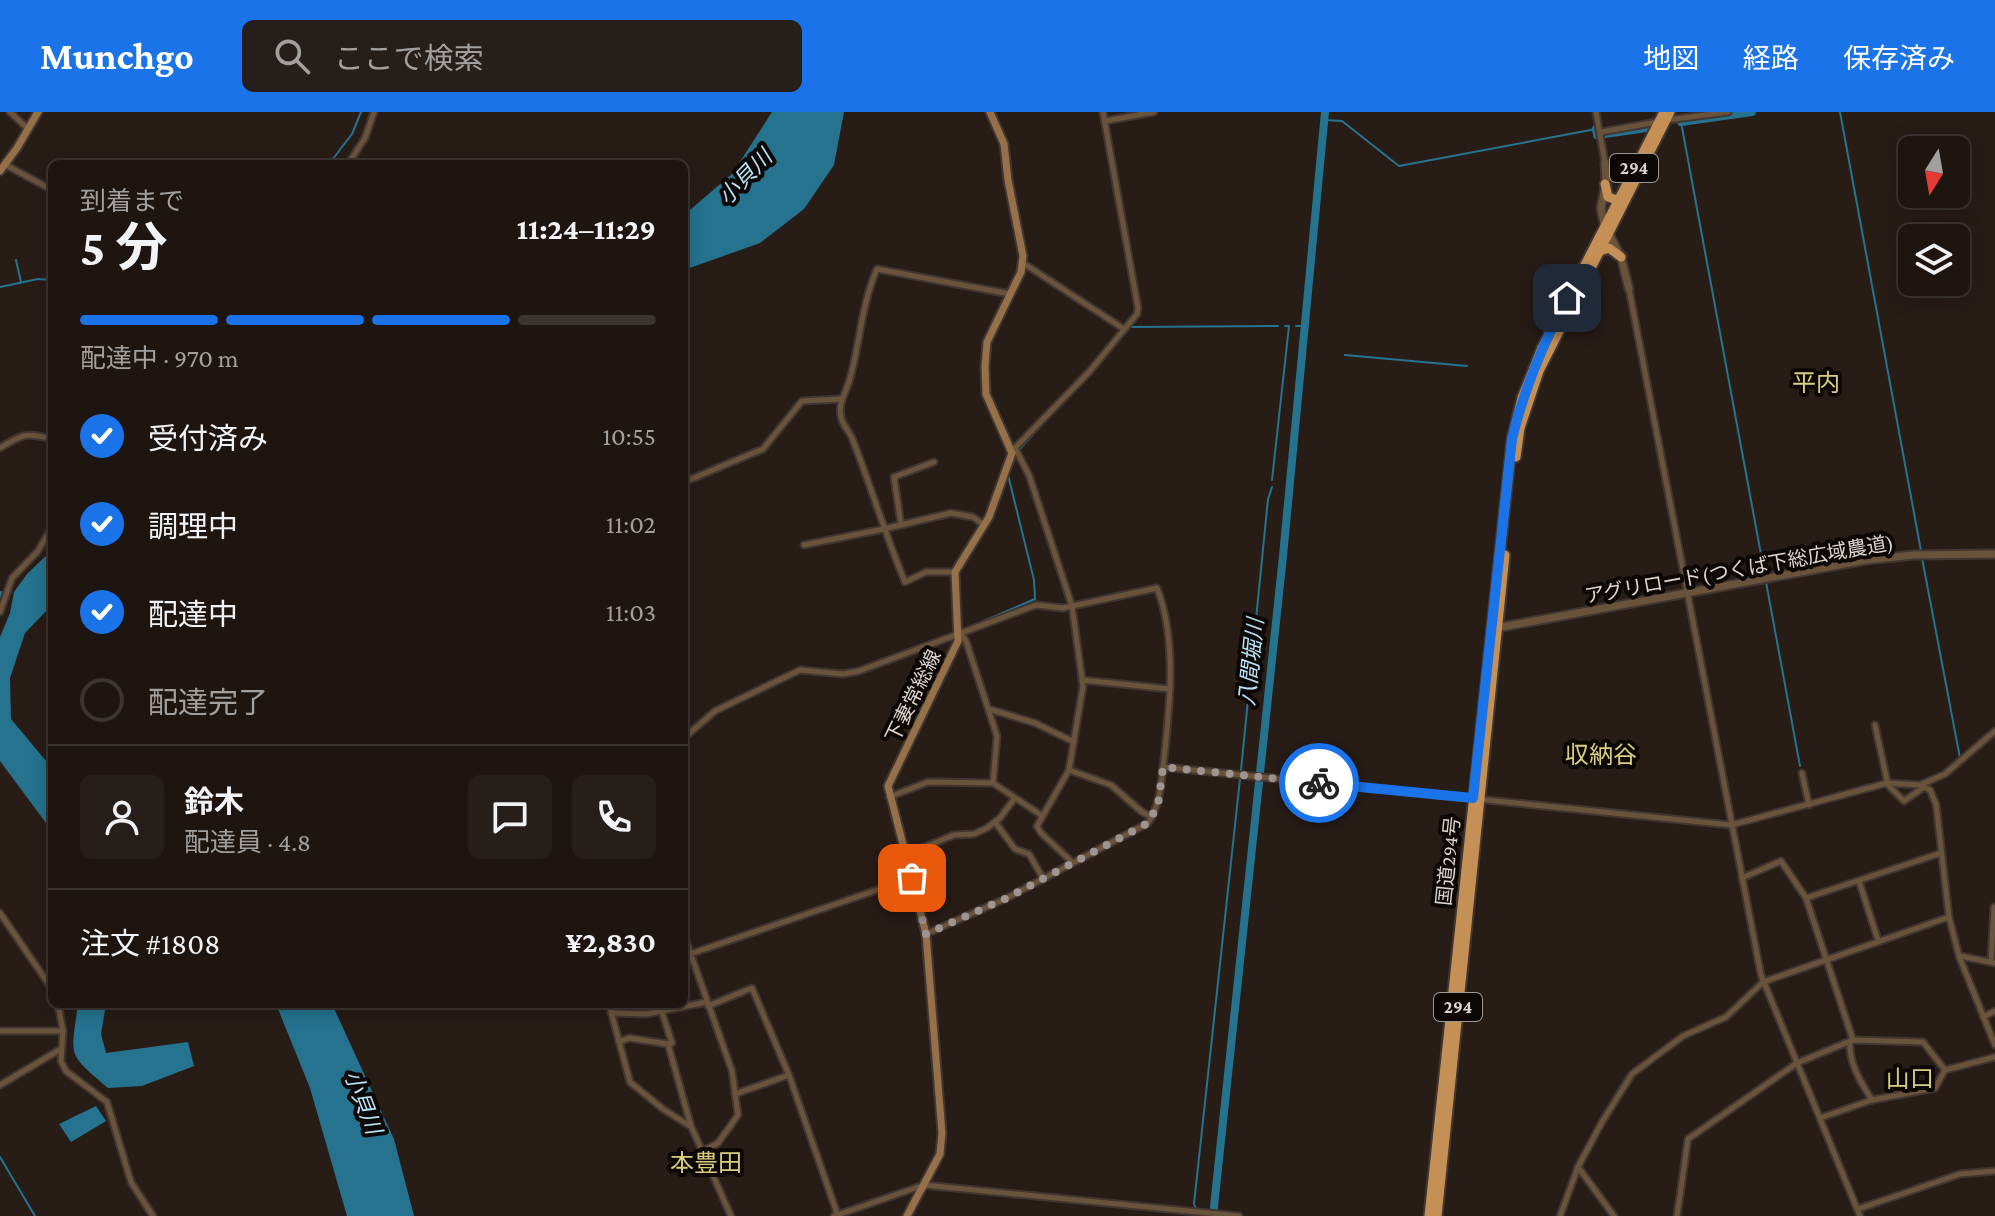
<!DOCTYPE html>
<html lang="ja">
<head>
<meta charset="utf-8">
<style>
  body { margin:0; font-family:"Crimson Pro","Noto Sans JP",serif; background:#261e1a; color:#f1f3f6; height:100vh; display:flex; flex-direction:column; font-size:30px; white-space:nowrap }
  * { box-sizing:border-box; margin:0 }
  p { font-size:26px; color:#a19f9f }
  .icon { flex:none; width:44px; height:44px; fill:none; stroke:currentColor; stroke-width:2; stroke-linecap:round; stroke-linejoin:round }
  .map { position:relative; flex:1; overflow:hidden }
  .sheet { position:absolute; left:48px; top:48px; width:640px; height:848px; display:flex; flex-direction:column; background:#1e1511; border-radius:12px; box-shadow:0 4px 20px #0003,0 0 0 2px #3c3431 }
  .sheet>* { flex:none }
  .needle { width:52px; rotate:191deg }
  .tools { position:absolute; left:1898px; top:24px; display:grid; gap:16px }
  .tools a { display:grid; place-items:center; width:72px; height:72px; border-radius:12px; background:#1e1511; box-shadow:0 4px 20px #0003,0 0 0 2px #3c3431; font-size:40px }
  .pin { position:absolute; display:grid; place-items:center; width:68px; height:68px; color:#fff; margin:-34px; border-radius:16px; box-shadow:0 4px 12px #0006 }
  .courier { position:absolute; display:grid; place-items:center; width:80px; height:80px; margin:-40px; border:6px solid #1a73e8; border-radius:50%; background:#fff; color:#222; box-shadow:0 2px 10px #0007 }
  .overview em { font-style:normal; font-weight:700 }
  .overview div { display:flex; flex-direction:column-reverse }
  .overview { display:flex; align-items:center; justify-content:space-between; height:136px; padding:0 32px }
  h1 { font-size:52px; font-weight:700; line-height:60px }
  .bar { display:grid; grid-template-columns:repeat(4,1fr); gap:12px 8px; align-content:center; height:96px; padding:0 32px }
  .bar i { height:10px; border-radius:6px; background:#3c3431 }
  .bar .current { background:#1a73e8 }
  .bar p { grid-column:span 4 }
  .line { display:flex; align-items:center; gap:20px; padding:0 32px; border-top:2px solid #3c3431 }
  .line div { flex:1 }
  .round { display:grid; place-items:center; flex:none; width:84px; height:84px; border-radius:12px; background:#261e1a }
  ol { padding:0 32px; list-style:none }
  li { display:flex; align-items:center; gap:24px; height:88px }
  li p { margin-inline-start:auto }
  li .icon { padding:8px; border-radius:50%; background:#1a73e8; color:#fff; stroke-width:4 }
  li:last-child { color:#a19f9f }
  li i { width:44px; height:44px; border:4px solid #3c3431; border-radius:50% }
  header { display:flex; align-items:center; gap:48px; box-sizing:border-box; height:112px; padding:0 40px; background:#1a73e8; color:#fff }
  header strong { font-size:38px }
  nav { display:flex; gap:44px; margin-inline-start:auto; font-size:28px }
  .search { width:560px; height:72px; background:#261e1a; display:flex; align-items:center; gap:20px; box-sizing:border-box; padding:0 28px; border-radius:12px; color:#a19f9f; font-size:30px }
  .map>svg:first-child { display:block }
  .water { fill:#25738f }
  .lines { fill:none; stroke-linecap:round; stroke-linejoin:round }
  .stream { stroke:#25738f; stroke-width:2 }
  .river { stroke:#25738f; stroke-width:8 }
  .minor-casing { stroke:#413631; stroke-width:9 }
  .tertiary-casing { stroke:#413631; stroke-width:11 }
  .secondary-casing { stroke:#413631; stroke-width:11 }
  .trunk-casing { stroke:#413631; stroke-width:13 }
  .minor { stroke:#6a533b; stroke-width:5 }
  .tertiary { stroke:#6a533b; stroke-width:7 }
  .secondary { stroke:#957048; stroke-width:7 }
  .trunk { stroke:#c59056; stroke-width:9 }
  .done { stroke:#9e9490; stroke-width:8; stroke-dasharray:0 14.4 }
  .route { stroke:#1a73e8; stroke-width:10 }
  .labels { text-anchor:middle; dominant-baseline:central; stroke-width:8; stroke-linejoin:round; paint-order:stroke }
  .shield { fill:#0d0806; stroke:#9f9894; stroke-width:2 }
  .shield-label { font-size:18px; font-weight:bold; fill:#ded5d1 }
  .street-label { font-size:20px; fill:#ded5d1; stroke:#0d0806 }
  .water-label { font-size:22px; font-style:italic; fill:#b6e3f7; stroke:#0d0806 }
  .quarter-label { font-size:24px; fill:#d8ce80; stroke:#0d0806 }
</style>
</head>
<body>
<header>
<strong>Munchgo</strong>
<div class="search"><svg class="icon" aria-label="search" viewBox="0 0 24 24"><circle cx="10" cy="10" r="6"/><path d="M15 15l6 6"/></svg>ここで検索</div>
<nav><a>地図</a><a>経路</a><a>保存済み</a></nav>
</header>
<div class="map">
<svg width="1995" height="1104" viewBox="0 0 1995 1104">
  <rect width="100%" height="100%" fill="#281c17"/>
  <!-- water -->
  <g class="water">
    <polygon points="772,0 844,0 834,53 804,97 760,131 684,158 684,103 732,62"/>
    <polygon points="52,438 52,493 25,521 10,566 11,607 52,656 52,719 0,649 0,525 10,501 14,480 27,462"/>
    <path d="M 78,892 L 106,892 L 101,922 L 106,941 L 188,930 L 194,954 L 142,974 L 108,976 C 66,940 71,946 78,892 Z"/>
    <polygon points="276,892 332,892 394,1027 414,1104 347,1104 310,976"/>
    <polygon points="96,994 106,1009 71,1030 59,1012"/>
  </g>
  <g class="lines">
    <!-- stream -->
    <g class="stream">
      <polyline points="1840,0 1921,439"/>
      <polyline points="1325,8 1342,9 1399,54 1596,17"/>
      <polyline points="1681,10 1765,464"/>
      <polyline points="329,52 352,22 361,0"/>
      <polyline points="16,148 21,170"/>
      <polyline points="0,175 38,167 52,168"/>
      <polyline points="1296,214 1304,214"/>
      <polyline points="1345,243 1467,254"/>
      <polyline points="1092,261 1130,215 1278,214"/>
      <polyline points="1011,354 1019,338 1046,308"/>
      <polyline points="1272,368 1289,214 1285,214"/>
      <polyline points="1922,446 1960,646"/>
      <polyline points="1766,470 1800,654"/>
      <polyline points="0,485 1,480"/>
      <polyline points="967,516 1035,487 1034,468 1008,363"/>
      <polyline points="1241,658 1268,387 1272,375"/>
      <polyline points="0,1045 35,1104"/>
      <polyline points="1196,1097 1194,1092 1240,667"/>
      <polyline points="1194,1104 1195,1103"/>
    </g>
    <!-- river -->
    <g class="river">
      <polyline points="1681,10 1752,0"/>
      <polyline points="1596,17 1597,23"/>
      <polyline points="1605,22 1646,16"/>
      <polyline points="1213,1104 1283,444 1325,0"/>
    </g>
    <defs>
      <g id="minor">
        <polyline points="10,0 28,17"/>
        <polyline points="1596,0 1605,51"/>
        <polyline points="1667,8 1728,0"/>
        <polyline points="1105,9 1154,0"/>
        <polyline points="1601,20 1657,10"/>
        <polyline points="348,52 365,26 374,0"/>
        <polyline points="6,53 52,78"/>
        <polyline points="1023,151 1124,217"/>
        <polyline points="1629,177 1761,863 1860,1104"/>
        <path d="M 0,336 C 23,322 26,320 52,327"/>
        <polyline points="1013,338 1089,260 1137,202 1138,196 1103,0"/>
        <polyline points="1016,338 1029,363 1072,494 1083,574 1069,658 1037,714 1041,721 1072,750"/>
        <polyline points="684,370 763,337 802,289 841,287"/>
        <polyline points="901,413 894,365 934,350"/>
        <polyline points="804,433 884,417 951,401 973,405 984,413"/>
        <path d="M 955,460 L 926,460 L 905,470 C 885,422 871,374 852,326 C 849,319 842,312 841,305 C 838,291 845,282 849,270 C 860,233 861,193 877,157 L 1010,182"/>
        <polyline points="0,500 12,466 38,439 52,415"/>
        <polyline points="961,522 966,529 997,624 993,671"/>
        <polyline points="1082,568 1170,577"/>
        <polyline points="989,597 1035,611 1074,630"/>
        <polyline points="1875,613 1888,673 1904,689 1924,675"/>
        <path d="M 684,626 L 715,599 L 800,558 L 843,562 L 859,559 L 1036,493 L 1063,496 L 1157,476 C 1177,527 1170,593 1164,647 C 1161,670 1161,691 1148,711 L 1007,786 L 926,822"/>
        <polyline points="1163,655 1731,713 1887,671 1920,673 1930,678 1936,692 1949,805 1959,844 1995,933"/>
        <polyline points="1069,658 1111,673 1142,700 1152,705"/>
        <polyline points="1802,661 1809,693"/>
        <polyline points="1920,673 1945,662 1995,619"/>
        <polyline points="889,685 928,670 993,671 1041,703"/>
        <polyline points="995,710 1015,737 1029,742 1043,766"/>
        <polyline points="905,743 954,723 974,722 987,716 1000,706 1014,687"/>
        <polyline points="1742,766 1781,749 1806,786"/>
        <polyline points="1859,769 1878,828"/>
        <polyline points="0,801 52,877"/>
        <polyline points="684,823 732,959 738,1003 718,1031 701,1040"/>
        <polyline points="690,842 912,766"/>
        <polyline points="1960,844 1995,851"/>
        <polyline points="1991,850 1994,795"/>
        <polyline points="58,892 63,919 61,949 66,959 107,990 131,1070 153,1104"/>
        <polyline points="609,892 630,970 663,997 690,1014"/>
        <polyline points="708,894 752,876 789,963 838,1104"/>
        <polyline points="662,900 672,931 668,932"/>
        <polyline points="611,901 647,902 707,890"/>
        <polyline points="1983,905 1995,899"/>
        <polyline points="0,919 63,919"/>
        <polyline points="1853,928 1806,786 1941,741"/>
        <path d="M 1850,929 C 1848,950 1861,971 1872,988"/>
        <polyline points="619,930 629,926 668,932 691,1014 731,1104"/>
        <polyline points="0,973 61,937"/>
        <polyline points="735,982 789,963"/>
        <polyline points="1820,1006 1872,988 1935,976 1945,958 1995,945"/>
        <polyline points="1578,1055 1614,1104"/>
        <polyline points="1858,1097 1960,1062 1995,1059"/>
        <polyline points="834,1104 924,1073 1239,1104"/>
        <polyline points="1560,1104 1578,1055 1602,1010 1632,962 1683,924 1726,905 1763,870 1949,805"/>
        <polyline points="1677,1104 1688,1027 1797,951 1853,928 1923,930 1945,958"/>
      </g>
      <g id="tertiary">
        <polyline points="1605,51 1606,70 1601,96 1604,112 1621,145 1629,177"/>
        <polyline points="1496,516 1866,448 1914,443 1995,442"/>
      </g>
      <g id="secondary">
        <polyline points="0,59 17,36 38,0"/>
        <polyline points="907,1104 940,1042 942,1021 926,822 888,674 958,529 955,460 989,405 1012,341 986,282 985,254 987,230 1021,160 1023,144 1008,68 1004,32 990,0"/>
      </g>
      <g id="trunk">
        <polyline points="1605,72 1608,85 1617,88"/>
        <polyline points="1600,139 1609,136 1621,145"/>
        <polyline points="1516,345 1520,316 1539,259 1670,0"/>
        <polyline points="1429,1104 1512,327 1522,286 1542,236 1664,0"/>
        <polyline points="1437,1104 1505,443"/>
      </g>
    </defs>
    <!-- minor casing -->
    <use href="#minor" class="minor-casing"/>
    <!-- tertiary casing -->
    <use href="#tertiary" class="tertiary-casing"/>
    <!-- secondary casing -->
    <use href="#secondary" class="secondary-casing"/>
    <!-- trunk casing -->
    <use href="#trunk" class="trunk-casing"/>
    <!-- minor -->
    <use href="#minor" class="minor"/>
    <!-- tertiary -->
    <use href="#tertiary" class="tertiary"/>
    <!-- secondary -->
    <use href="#secondary" class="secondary"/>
    <!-- trunk -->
    <use href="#trunk" class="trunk"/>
  </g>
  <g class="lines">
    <!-- done -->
    <polyline class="done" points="912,766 926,822 1007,786 1148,711 1158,693 1163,655 1319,671"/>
    <!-- route -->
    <path class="route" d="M 1319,671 L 1473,686 L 1512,327 C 1524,277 1543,232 1567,186"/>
  </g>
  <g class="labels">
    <!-- shield labels -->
    <g class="shield">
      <rect x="1610" y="42" width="48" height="28" rx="6"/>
      <rect x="1434" y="881" width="48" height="28" rx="6"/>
    </g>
    <g class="shield-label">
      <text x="1634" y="56">294</text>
      <text x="1458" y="895">294</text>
    </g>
    <!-- street labels -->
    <g class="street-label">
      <text transform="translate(1739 457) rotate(-10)">アグリロード(つくば下総広域農道)</text>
      <text transform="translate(913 584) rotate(-64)">下妻常総線</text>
      <text transform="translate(1448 749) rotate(-84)">国道294号</text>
    </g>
    <!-- water labels -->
    <g class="water-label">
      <text transform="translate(745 65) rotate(-46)">小貝川</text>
      <text transform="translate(1251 550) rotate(-84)">八間堀川</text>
      <text transform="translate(363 990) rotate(69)">小貝川</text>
    </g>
    <!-- quarter labels -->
    <g class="quarter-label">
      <text x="1816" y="270">平内</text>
      <text x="1601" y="642">収納谷</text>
      <text x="1910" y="966">山口</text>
      <text x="706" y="1050">本豊田</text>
    </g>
  </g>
</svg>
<div class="tools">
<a><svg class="needle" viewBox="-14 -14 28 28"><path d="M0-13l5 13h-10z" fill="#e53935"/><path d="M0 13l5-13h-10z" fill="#a19f9f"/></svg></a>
<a><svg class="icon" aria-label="layers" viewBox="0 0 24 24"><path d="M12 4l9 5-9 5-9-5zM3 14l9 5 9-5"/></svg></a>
</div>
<div class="pin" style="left:912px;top:766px;background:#ea580c"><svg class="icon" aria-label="bag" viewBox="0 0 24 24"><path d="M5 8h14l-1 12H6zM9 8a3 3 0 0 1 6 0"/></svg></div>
<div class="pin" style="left:1567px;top:186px;background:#1f2937"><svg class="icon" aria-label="home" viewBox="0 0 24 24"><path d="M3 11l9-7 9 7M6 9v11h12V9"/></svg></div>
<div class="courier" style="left:1319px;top:671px"><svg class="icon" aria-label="bike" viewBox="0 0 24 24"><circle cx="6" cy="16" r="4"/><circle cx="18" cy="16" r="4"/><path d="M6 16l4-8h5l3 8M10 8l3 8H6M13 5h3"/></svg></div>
<section class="sheet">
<div class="overview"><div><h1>5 分</h1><p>到着まで</p></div><em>11:24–11:29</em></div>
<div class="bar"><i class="current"></i><i class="current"></i><i class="current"></i><i></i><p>配達中 · 970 m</p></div>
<ol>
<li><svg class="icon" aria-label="check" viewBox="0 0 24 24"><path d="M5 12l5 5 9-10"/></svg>受付済み<p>10:55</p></li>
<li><svg class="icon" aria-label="check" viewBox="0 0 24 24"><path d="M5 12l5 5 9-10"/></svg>調理中<p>11:02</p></li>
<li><svg class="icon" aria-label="check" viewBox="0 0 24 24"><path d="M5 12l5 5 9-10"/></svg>配達中<p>11:03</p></li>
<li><i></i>配達完了</li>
</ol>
<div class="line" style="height:144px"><a class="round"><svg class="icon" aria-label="person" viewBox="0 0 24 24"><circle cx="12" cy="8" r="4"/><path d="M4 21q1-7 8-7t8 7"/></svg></a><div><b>鈴木</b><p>配達員 · 4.8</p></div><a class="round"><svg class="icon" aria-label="chat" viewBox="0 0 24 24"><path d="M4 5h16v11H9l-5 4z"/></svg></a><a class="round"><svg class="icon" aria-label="phone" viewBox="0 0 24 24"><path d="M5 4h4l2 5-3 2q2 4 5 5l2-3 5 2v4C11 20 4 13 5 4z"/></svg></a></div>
<div class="line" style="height:104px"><div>注文 #1808</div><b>¥2,830</b></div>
</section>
</div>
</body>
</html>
